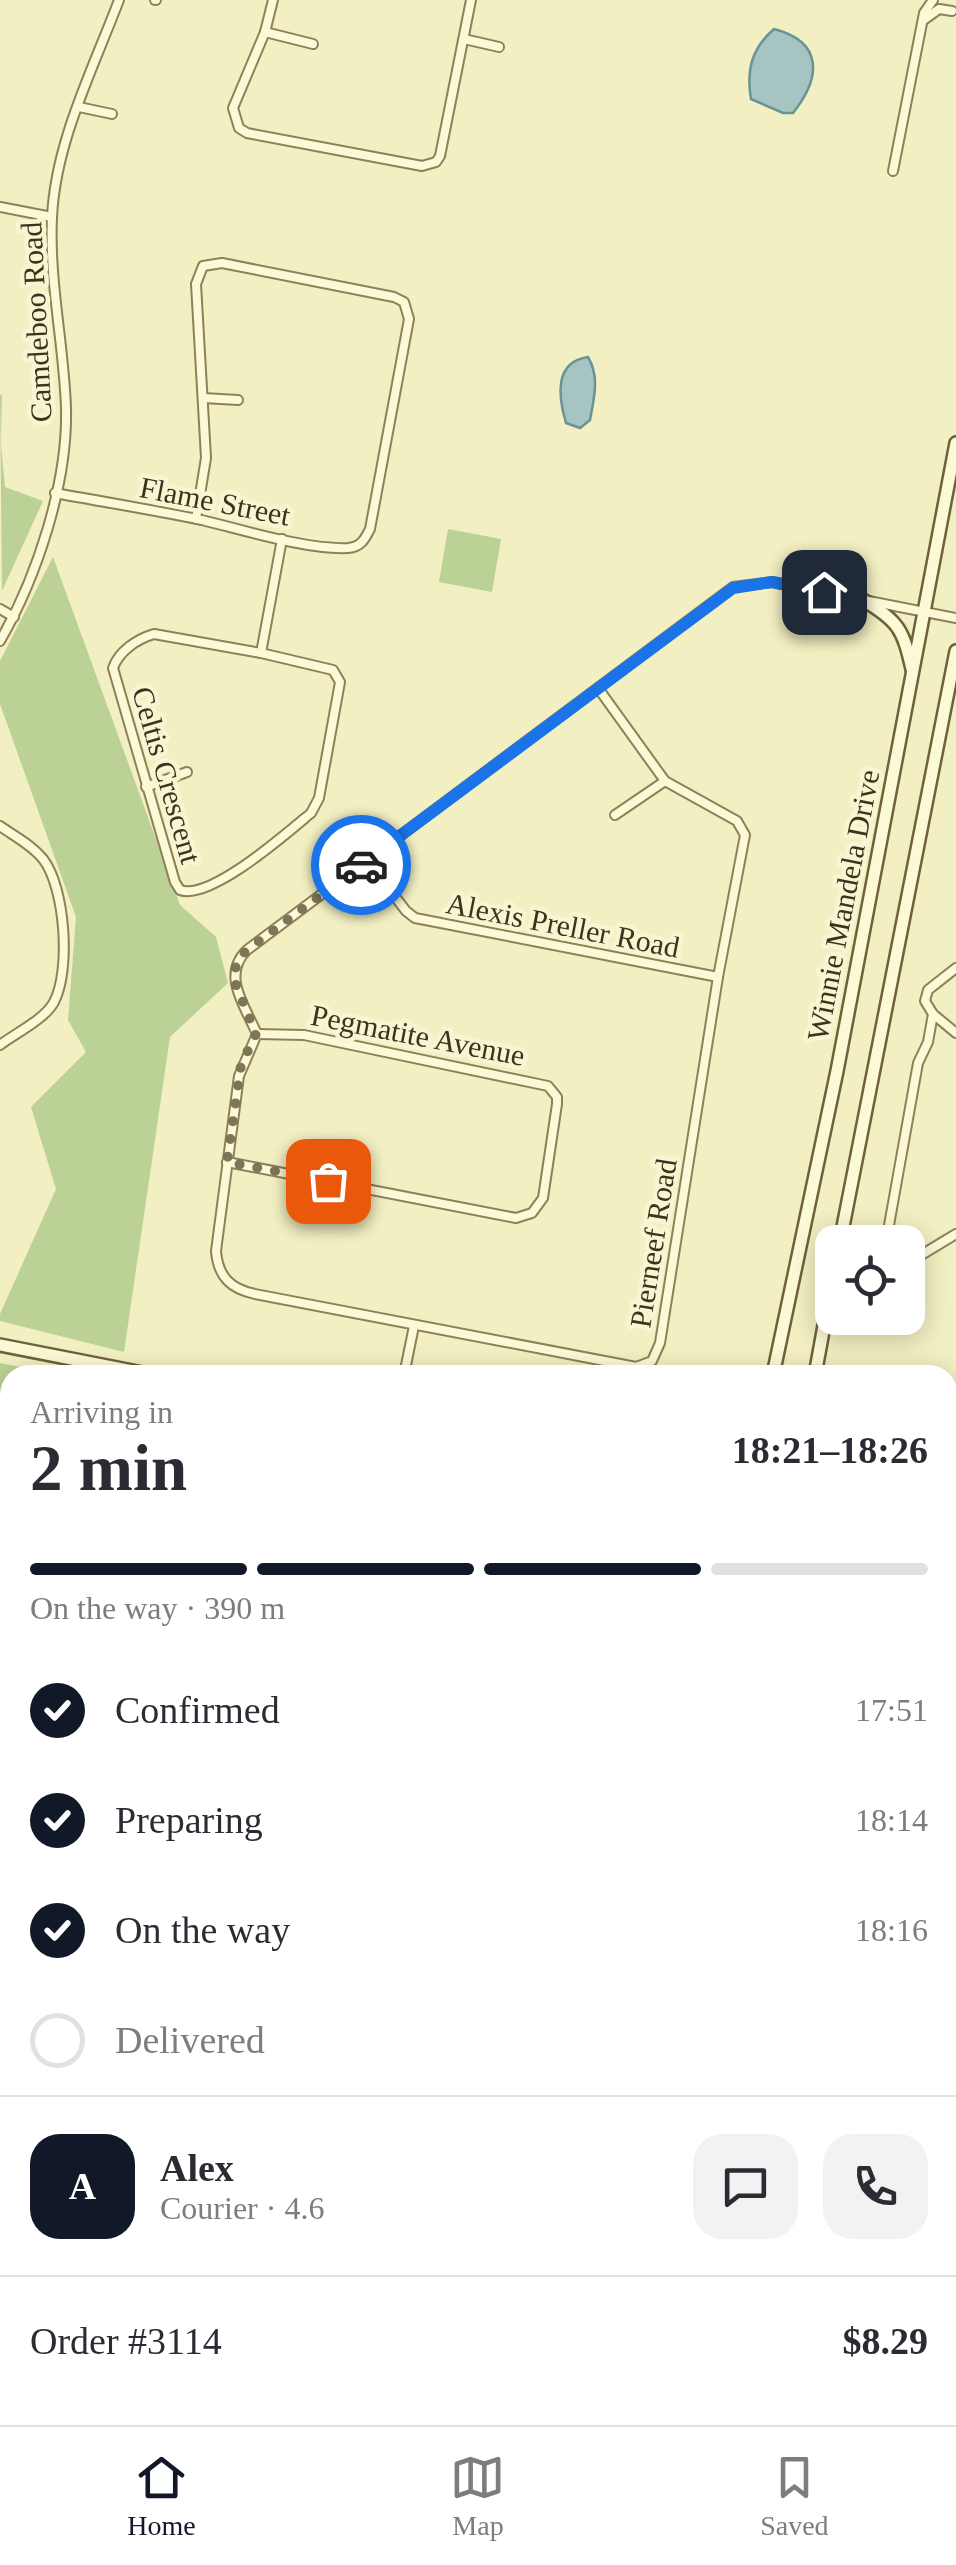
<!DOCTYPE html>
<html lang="en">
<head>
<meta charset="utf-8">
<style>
  body { margin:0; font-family:"Times New Roman",serif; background:#f2f2f3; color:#2b2b33; height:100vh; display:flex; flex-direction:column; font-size:38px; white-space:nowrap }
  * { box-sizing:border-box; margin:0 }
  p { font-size:32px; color:#7c7c81 }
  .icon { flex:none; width:55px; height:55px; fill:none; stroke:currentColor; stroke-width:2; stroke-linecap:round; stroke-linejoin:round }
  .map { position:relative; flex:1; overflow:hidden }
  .drawer { position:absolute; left:0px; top:1365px; width:958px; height:1060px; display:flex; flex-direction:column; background:#fff; border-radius:30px 30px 0 0; box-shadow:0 5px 25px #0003 }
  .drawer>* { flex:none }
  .controls { position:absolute; left:815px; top:1225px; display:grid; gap:20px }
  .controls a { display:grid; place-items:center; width:110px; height:110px; border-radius:20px; background:#fff; box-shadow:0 5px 25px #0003; font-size:50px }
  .pin { position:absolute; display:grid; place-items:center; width:85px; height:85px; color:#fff; margin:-42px; border-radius:20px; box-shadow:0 5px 15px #0006 }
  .courier { position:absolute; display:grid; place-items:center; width:100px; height:100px; margin:-50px; border:8px solid #1a73e8; border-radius:50%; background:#fff; color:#222; box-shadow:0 2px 12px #0007 }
  .summary em { font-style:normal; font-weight:700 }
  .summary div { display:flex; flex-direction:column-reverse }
  .summary { display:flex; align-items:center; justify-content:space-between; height:170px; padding:0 30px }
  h1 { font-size:65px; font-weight:700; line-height:75px }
  .bar { display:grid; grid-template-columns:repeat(4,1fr); gap:15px 10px; align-content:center; height:120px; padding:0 30px }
  .bar i { height:12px; border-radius:8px; background:#e1e1e2 }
  .bar .current { background:#111827 }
  .bar p { grid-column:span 4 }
  .line { display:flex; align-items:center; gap:25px; padding:0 30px; border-top:2px solid #e1e1e2 }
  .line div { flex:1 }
  .round { display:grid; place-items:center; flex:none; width:105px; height:105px; border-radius:30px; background:#f2f2f3 }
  ol { padding:0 30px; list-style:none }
  li { display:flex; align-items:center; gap:30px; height:110px }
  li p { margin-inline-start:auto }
  li .icon { padding:10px; border-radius:50%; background:#111827; color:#fff; stroke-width:4 }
  li:last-child { color:#7c7c81 }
  li i { width:55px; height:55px; border:5px solid #e1e1e2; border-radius:50% }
  .dock { display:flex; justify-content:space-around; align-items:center; height:140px; border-top:2px solid #e1e1e2; background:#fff; font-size:28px; color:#7c7c81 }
  .dock a { display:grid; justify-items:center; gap:5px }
  .dock .current { color:#111827 }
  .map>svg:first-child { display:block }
  .green { fill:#bcd195 }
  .water { fill:#a5c4c2; stroke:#6a9393; stroke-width:2.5 }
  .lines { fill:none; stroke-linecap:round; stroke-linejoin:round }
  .street-casing { stroke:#8d8157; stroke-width:12 }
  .secondary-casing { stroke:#6f613a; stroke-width:16 }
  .street { stroke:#fcf9d6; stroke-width:8 }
  .secondary { stroke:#fcf9d6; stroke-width:11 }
  .done { stroke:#7c7557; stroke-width:10; stroke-dasharray:0 18 }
  .route { stroke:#1a73e8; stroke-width:12 }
  .labels { text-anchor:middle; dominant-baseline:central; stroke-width:9; stroke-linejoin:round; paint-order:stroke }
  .street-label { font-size:30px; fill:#3c331d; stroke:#f8f6d2 }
</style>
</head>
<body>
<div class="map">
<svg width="956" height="2425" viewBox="0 0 956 2425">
  <rect width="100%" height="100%" fill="#f2efc2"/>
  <!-- green -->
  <g class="green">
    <polygon points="2,394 1,445 5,487 43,501 2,591 0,395"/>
    <polygon points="448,529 501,539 492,592 439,582"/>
    <polygon points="53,557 180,905 216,937 228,983 170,1037 124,1352 0,1321 0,1314 56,1189 31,1107 86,1052 68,1020 76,917 0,704 0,661"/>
    <polygon points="0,1363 61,1375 10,1375 10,1853 0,1852"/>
  </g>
  <!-- water -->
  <g class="water">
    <path d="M 774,29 C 824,42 821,78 793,113 L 783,113 L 751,99 C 746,70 752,48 774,29 Z"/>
    <path d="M 588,357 C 600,377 594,398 590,420 L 580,428 L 566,423 C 558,396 554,362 588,357 Z"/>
    <polygon points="10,1666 10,1774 0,1786 0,1667"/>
  </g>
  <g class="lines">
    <defs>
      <g id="street">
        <polyline points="155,0 156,0"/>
        <polyline points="273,0 265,32 233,108 239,128 247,133 422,166 436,162 440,156 471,0"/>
        <polyline points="925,19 939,9 952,11"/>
        <polyline points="265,32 313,44"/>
        <polyline points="464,39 499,47"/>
        <polyline points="79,107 112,114"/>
        <polyline points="893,171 924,13 933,0"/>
        <polyline points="0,207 52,217"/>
        <polyline points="203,398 238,400"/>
        <path d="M 55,493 C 104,502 153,510 202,520 C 243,530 308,550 348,548 C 361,547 365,539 370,529 L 409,319 L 404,302 L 394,297 L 222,263 L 203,266 L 196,284 L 206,458 L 196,519"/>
        <polyline points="0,609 14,617"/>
        <path d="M 154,634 L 261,653 L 333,670 L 340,682 L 319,798 L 311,813 C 287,833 210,901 180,890 L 175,882 L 113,668 C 119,651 137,639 154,634 Z"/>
        <path d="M 0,641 C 37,577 68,483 66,408 C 64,345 49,282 52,218 C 55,143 93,69 119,0"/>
        <polyline points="261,653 282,539"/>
        <polyline points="146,787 187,772"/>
        <polyline points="615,815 665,781"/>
        <path d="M 0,826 C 14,836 32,845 43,859 C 65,887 71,970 54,1002 C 45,1019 16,1033 0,1045"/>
        <polyline points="367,860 406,911 415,918 718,977"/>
        <polyline points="956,968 928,990 925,1001 933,1014 956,1033"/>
        <path d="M 257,1034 L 239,1076 L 216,1251 C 218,1277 231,1289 255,1294 L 636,1367 L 652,1361 L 660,1343 L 718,977 L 745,835 L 737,821 L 665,781 L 598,688"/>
        <path d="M 257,1034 C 245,1006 221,975 247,950 L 733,587 L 772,582 L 956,618"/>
        <polyline points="227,1162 516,1218 532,1213 543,1198 557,1104 557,1097 548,1086 304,1035 257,1034"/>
        <polyline points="886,1242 918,1063 928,1042 933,1014"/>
        <polyline points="908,1263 956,1234"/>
        <polyline points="404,1375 414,1326"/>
        <polyline points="0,1867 10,1868"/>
        <polyline points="948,2048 956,2049"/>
        <polyline points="956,2065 949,2111 956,2121"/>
        <polyline points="948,2181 956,2182"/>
        <polyline points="948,2326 956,2327"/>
        <polyline points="951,2406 955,2373"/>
        <polyline points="354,2415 355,2425"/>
        <polyline points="769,2415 769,2423 780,2425"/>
        <polyline points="203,2425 210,2415"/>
        <polyline points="463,2425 465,2415"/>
        <polyline points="826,2425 831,2415"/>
        <polyline points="955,2425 956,2422"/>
      </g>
      <g id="secondary">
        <path d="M 863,600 C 899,621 903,630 912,669"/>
        <polyline points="840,1242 956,651"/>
        <polyline points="0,1345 153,1375"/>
        <polyline points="773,1375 837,1071 956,443"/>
        <polyline points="815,1375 832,1282"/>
        <polyline points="948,1493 956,1494"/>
        <polyline points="948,2141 956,2142"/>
        <polyline points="948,2159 956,2160"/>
        <polyline points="567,2425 570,2415"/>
        <polyline points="597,2425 599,2415"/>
      </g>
    </defs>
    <!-- street casing -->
    <use href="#street" class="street-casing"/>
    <!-- secondary casing -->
    <use href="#secondary" class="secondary-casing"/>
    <!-- street -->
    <use href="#street" class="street"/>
    <!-- secondary -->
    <use href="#secondary" class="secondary"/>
  </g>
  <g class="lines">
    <!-- done -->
    <path class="done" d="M 328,1181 L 227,1162 L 241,1065 L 256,1034 L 234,980 C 235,966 237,959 247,950 L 361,865"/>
    <!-- route -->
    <polyline class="route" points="361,865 733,588 772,582 824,592"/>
  </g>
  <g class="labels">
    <!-- street labels -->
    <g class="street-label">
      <text transform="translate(36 322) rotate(-93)">Camdeboo Road</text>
      <text transform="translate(215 501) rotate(11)">Flame Street</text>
      <text transform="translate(167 775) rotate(74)">Celtis Crescent</text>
      <text transform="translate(843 905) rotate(-79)">Winnie Mandela Drive</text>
      <text transform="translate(563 925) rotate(11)">Alexis Preller Road</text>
      <text transform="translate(418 1035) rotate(11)">Pegmatite Avenue</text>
      <text transform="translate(653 1243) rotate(-81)">Pierneef Road</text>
    </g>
  </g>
</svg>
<div class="controls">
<a><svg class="icon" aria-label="locate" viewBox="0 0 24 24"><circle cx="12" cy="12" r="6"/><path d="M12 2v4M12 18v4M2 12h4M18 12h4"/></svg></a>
</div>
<div class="pin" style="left:328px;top:1181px;background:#ea580c"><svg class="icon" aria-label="bag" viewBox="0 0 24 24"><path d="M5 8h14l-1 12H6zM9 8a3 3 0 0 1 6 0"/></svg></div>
<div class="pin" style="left:824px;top:592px;background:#1f2937"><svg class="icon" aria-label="home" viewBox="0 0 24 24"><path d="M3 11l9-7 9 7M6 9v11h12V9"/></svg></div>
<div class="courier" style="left:361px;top:865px"><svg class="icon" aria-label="car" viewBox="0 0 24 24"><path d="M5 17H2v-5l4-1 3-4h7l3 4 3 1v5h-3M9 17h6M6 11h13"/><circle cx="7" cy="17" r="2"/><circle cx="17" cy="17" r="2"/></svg></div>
<section class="drawer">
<div class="summary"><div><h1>2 min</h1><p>Arriving in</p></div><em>18:21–18:26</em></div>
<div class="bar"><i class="current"></i><i class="current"></i><i class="current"></i><i></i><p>On the way · 390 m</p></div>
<ol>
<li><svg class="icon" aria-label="check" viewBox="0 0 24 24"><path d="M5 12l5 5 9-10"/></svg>Confirmed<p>17:51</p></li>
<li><svg class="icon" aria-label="check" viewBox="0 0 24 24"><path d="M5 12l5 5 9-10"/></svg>Preparing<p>18:14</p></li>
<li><svg class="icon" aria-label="check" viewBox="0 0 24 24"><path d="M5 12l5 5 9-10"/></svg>On the way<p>18:16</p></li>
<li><i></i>Delivered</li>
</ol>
<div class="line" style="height:180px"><b class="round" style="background:#111827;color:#fff">A</b><div><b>Alex</b><p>Courier · 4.6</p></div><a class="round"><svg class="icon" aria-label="chat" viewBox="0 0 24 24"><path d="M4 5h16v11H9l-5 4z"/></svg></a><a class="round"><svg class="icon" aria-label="phone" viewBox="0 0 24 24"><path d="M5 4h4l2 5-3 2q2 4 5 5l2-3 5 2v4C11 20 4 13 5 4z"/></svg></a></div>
<div class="line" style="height:130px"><div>Order #3114</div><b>$8.29</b></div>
</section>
</div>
<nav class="dock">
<a class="current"><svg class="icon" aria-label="home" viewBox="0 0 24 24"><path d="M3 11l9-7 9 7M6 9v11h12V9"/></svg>Home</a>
<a><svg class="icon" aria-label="map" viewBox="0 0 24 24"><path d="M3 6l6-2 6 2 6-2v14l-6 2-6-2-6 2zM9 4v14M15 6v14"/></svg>Map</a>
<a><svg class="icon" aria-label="saved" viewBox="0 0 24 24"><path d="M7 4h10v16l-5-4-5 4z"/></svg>Saved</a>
</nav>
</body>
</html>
